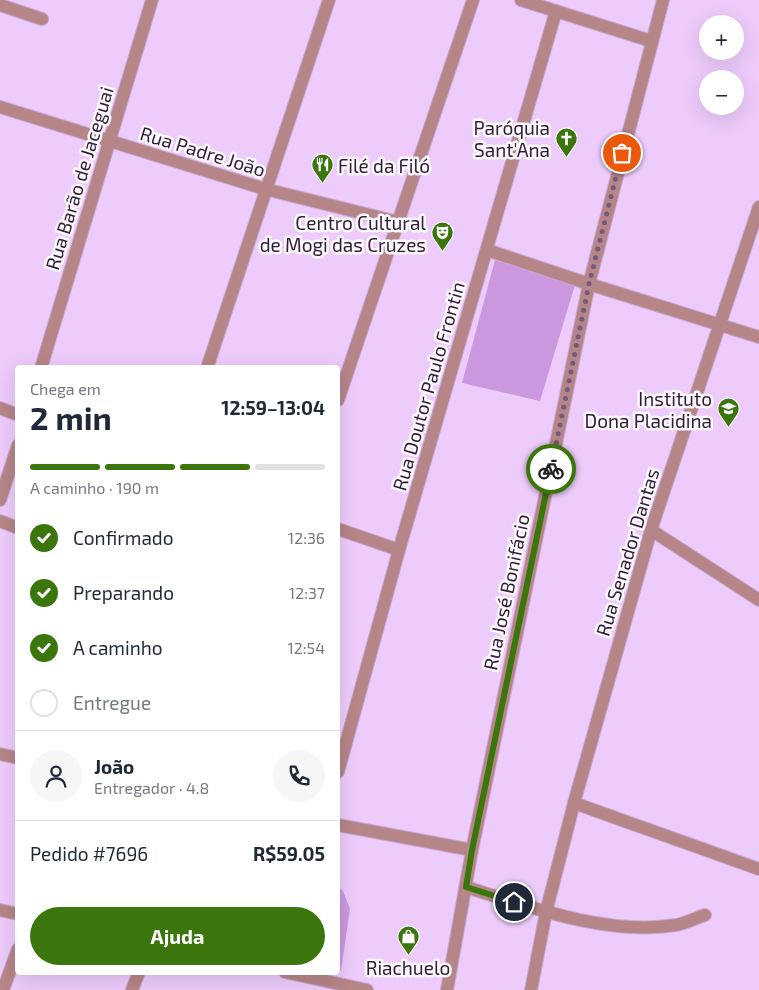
<!DOCTYPE html>
<html lang="pt">
<head>
<meta charset="utf-8">
<style>
  body { margin:0; font-family:"Exo 2",sans-serif; background:#f6f6f7; color:#1f2937; height:100vh; display:flex; flex-direction:column; font-size:19px; white-space:nowrap }
  * { box-sizing:border-box; margin:0 }
  p { font-size:16px; color:#747a83 }
  .icon { flex:none; width:28px; height:28px; fill:none; stroke:currentColor; stroke-width:2; stroke-linecap:round; stroke-linejoin:round }
  .map { position:relative; flex:1; overflow:hidden }
  .sheet { position:absolute; left:15px; top:365px; width:325px; height:610px; display:flex; flex-direction:column; background:#fff; border-radius:5px; box-shadow:0 5px 20px #0002 }
  .sheet>* { flex:none }
  .buttons { position:absolute; left:699px; top:15px; display:grid; gap:10px }
  .buttons a { display:grid; place-items:center; width:45px; height:45px; border-radius:50%; background:#fff; box-shadow:0 5px 20px #0002; font-size:25px }
  .pin { position:absolute; display:grid; place-items:center; width:42px; height:42px; color:#fff; margin:-21px; border:2px solid #fff; border-radius:50%; box-shadow:0 1px 5px #0007 }
  .courier { position:absolute; display:grid; place-items:center; width:50px; height:50px; margin:-25px; border:4px solid #3b760d; border-radius:50%; background:#fff; color:#222; box-shadow:0 1px 6px #0007 }
  .summary em { font-style:normal; font-weight:700 }
  .summary div { display:flex; flex-direction:column-reverse }
  .summary { display:flex; align-items:center; justify-content:space-between; height:85px; padding:0 15px }
  h1 { font-size:32px; font-weight:700; line-height:38px }
  .bar { display:grid; grid-template-columns:repeat(4,1fr); gap:8px 5px; align-content:center; height:60px; padding:0 15px }
  .bar i { height:6px; border-radius:4px; background:#e0e1e3 }
  .bar .on { background:#3b760d }
  .bar p { grid-column:span 4 }
  .line { display:flex; align-items:center; gap:12px; padding:0 15px; border-top:1px solid #e0e1e3 }
  .line div { flex:1 }
  .round { display:grid; place-items:center; flex:none; width:52px; height:52px; border-radius:26px; background:#f6f6f7 }
  ol { padding:0 15px; list-style:none }
  li { display:flex; align-items:center; gap:15px; height:55px }
  li p { margin-inline-start:auto }
  li .icon { padding:5px; border-radius:50%; background:#3b760d; color:#fff; stroke-width:4 }
  li:last-child { color:#747a83 }
  li i { width:28px; height:28px; border:2px solid #e0e1e3; border-radius:50% }
  .action { display:flex; gap:10px; margin-top:auto; padding:10px 15px }
  .action a { flex:1; height:58px; border-radius:30px; background:#3b760d; color:#fff; font-size:20px; font-weight:700; line-height:58px; text-align:center }
  .map>svg:first-child { display:block }
  .green { fill:#cb98e0 }
  .lines { fill:none; stroke-linecap:round; stroke-linejoin:round }
  .minor-casing { stroke:#c7a8d3; stroke-width:14 }
  .minor { stroke:#b68588; stroke-width:12 }
  .done { stroke:#725b7a; stroke-width:5; stroke-dasharray:0 9 }
  .route { stroke:#3b760d; stroke-width:6 }
  .labels { text-anchor:middle; dominant-baseline:central; stroke-width:5; stroke-linejoin:round; paint-order:stroke }
  .poi-label { font-size:19px; fill:#2f1e35; stroke:#fdf8fe; text-anchor:end }
  .street-label { font-size:19px; fill:#2f1e35; stroke:#fdf8fe }
</style>
</head>
<body>
<div class="map">
<svg width="759" height="990" viewBox="0 0 759 990">
  <rect width="100%" height="100%" fill="#edcbfb"/>
  <!-- green -->
  <g class="green">
    <polygon points="495,260 575,285 540,401 462,383"/>
    <polygon points="338,886 343,891 350,909 341,971 338,970"/>
  </g>
  <g class="lines">
    <defs>
      <g id="minor">
        <polyline points="521,0 651,41"/>
        <polyline points="0,5 42,19"/>
        <polyline points="0,107 265,189 398,222"/>
        <polyline points="487,250 589,284 759,337"/>
        <polyline points="41,368 152,0"/>
        <polyline points="207,368 329,0"/>
        <polyline points="338,400 473,0"/>
        <polyline points="0,408 18,415"/>
        <polyline points="0,500 18,445"/>
        <polyline points="0,521 18,528"/>
        <polyline points="338,529 399,550"/>
        <polyline points="651,530 759,600"/>
        <polyline points="0,754 18,758"/>
        <polyline points="338,772 399,550 556,11"/>
        <polyline points="574,803 759,869"/>
        <polyline points="338,825 472,850"/>
        <path d="M 466,887 C 529,907 609,936 676,925 C 686,923 696,918 705,915"/>
        <polyline points="0,910 18,914"/>
        <polyline points="285,972 367,990"/>
        <polyline points="3,990 18,949"/>
        <polyline points="132,990 139,972"/>
        <polyline points="447,990 472,850 589,284 663,0"/>
        <polyline points="531,990 546,912 574,803 651,530 759,207"/>
      </g>
    </defs>
    <!-- minor casing -->
    <use href="#minor" class="minor-casing"/>
    <!-- minor -->
    <use href="#minor" class="minor"/>
  </g>
  <g class="lines">
    <!-- done -->
    <polyline class="done" points="551,469 589,284 622,153"/>
    <!-- route -->
    <polyline class="route" points="514,902 466,887 472,850 551,469"/>
  </g>
  <!-- icons -->
  <defs>
    <symbol id="church-pin" viewBox="-11 -11 22 30"><path d="M0 17L-7.5 6A9.5 9.5 0 1 1 7.5 6Z" fill="#3b760d" stroke="#fdf8fe"/><path d="M-1.2-6h2.4v3.5h3.3v2.4h-3.3V6h-2.4V-.1h-3.3v-2.4h3.3Z" fill="#fff"/></symbol>
    <symbol id="restaurant-pin" viewBox="-11 -11 22 30"><path d="M0 17L-7.5 6A9.5 9.5 0 1 1 7.5 6Z" fill="#3b760d" stroke="#fdf8fe"/><path d="M-5-6h1v4h1v-4h1v4h1v-4h1v5L-1.5 .5V6h-2V.5L-5-1ZM5-6V6H3V1.5H1.5Q1.5-4 5-6Z" fill="#fff"/></symbol>
    <symbol id="theatre-pin" viewBox="-11 -11 22 30"><path d="M0 17L-7.5 6A9.5 9.5 0 1 1 7.5 6Z" fill="#3b760d" stroke="#fdf8fe"/><path d="M-5-5.5Q0-4 5-5.5V0Q5 5 0 6Q-5 5-5 0ZM-3.3-2.5H-1v1.5H-3.3ZM1-2.5H3.3v1.5H1ZM-2.8 1Q0 5.5 2.8 1Z" fill="#fff"/></symbol>
    <symbol id="school-pin" viewBox="-11 -11 22 30"><path d="M0 17L-7.5 6A9.5 9.5 0 1 1 7.5 6Z" fill="#3b760d" stroke="#fdf8fe"/><path d="M0-5L7-2L0 1L-7-2ZM-4 1L0 2.5L4 1V4Q0 6-4 4Z" fill="#fff"/></symbol>
    <symbol id="shop-pin" viewBox="-11 -11 22 30"><path d="M0 17L-7.5 6A9.5 9.5 0 1 1 7.5 6Z" fill="#3b760d" stroke="#fdf8fe"/><path d="M-5-2.5h2.3a2.7 3.5 0 0 1 5.4 0H5L5.5 6h-11ZM-1.5-2.5h3a1.5 2.3 0 0 0-3 0Z" fill="#fff"/></symbol>
  </defs>
  <g fill-rule="evenodd">
    <use href="#church-pin" x="554" y="126" width="25" height="34"/>
    <use href="#restaurant-pin" x="310" y="152" width="25" height="34"/>
    <use href="#theatre-pin" x="430" y="220" width="25" height="34"/>
    <use href="#school-pin" x="716" y="396" width="25" height="34"/>
    <use href="#shop-pin" x="396" y="924" width="25" height="34"/>
  </g>
  <g class="labels">
    <!-- poi labels -->
    <g class="poi-label">
      <text x="550" y="127">Paróquia<tspan x="550" dy="22">Sant'Ana</tspan></text>
      <text x="338" y="165" text-anchor="start">Filé da Filó</text>
      <text x="426" y="222">Centro Cultural<tspan x="426" dy="22">de Mogi das Cruzes</tspan></text>
      <text x="712" y="398">Instituto<tspan x="712" dy="22">Dona Placidina</tspan></text>
      <text x="408" y="967" text-anchor="middle">Riachuelo</text>
    </g>
    <!-- street labels -->
    <g class="street-label">
      <text transform="translate(203 151) rotate(17)">Rua Padre João</text>
      <text transform="translate(79 178) rotate(-73)">Rua Barão de Jaceguai</text>
      <text transform="translate(428 386) rotate(-74)">Rua Doutor Paulo Frontin</text>
      <text transform="translate(627 552) rotate(-73)">Rua Senador Dantas</text>
      <text transform="translate(506 592) rotate(-78)">Rua José Bonifácio</text>
    </g>
  </g>
</svg>
<div class="buttons">
<a>+</a>
<a>−</a>
</div>
<div class="pin" style="left:622px;top:153px;background:#ea580c"><svg class="icon" aria-label="bag" viewBox="0 0 24 24"><path d="M5 8h14l-1 12H6zM9 8a3 3 0 0 1 6 0"/></svg></div>
<div class="pin" style="left:514px;top:902px;background:#1f2937"><svg class="icon" aria-label="home" viewBox="0 0 24 24"><path d="M3 11l9-7 9 7M6 9v11h12V9"/></svg></div>
<div class="courier" style="left:551px;top:469px"><svg class="icon" aria-label="bike" viewBox="0 0 24 24"><circle cx="6" cy="16" r="4"/><circle cx="18" cy="16" r="4"/><path d="M6 16l4-8h5l3 8M10 8l3 8H6M13 5h3"/></svg></div>
<section class="sheet">
<div class="summary"><div><h1>2 min</h1><p>Chega em</p></div><em>12:59–13:04</em></div>
<div class="bar"><i class="on"></i><i class="on"></i><i class="on"></i><i></i><p>A caminho · 190 m</p></div>
<ol>
<li><svg class="icon" aria-label="check" viewBox="0 0 24 24"><path d="M5 12l5 5 9-10"/></svg>Confirmado<p>12:36</p></li>
<li><svg class="icon" aria-label="check" viewBox="0 0 24 24"><path d="M5 12l5 5 9-10"/></svg>Preparando<p>12:37</p></li>
<li><svg class="icon" aria-label="check" viewBox="0 0 24 24"><path d="M5 12l5 5 9-10"/></svg>A caminho<p>12:54</p></li>
<li><i></i>Entregue</li>
</ol>
<div class="line" style="height:90px"><a class="round"><svg class="icon" aria-label="person" viewBox="0 0 24 24"><circle cx="12" cy="8" r="4"/><path d="M4 21q1-7 8-7t8 7"/></svg></a><div><b>João</b><p>Entregador · 4.8</p></div><a class="round"><svg class="icon" aria-label="phone" viewBox="0 0 24 24"><path d="M5 4h4l2 5-3 2q2 4 5 5l2-3 5 2v4C11 20 4 13 5 4z"/></svg></a></div>
<div class="line" style="height:65px"><div>Pedido #7696</div><b>R$59.05</b></div>
<div class="action"><a>Ajuda</a></div>
</section>
</div>
</body>
</html>
